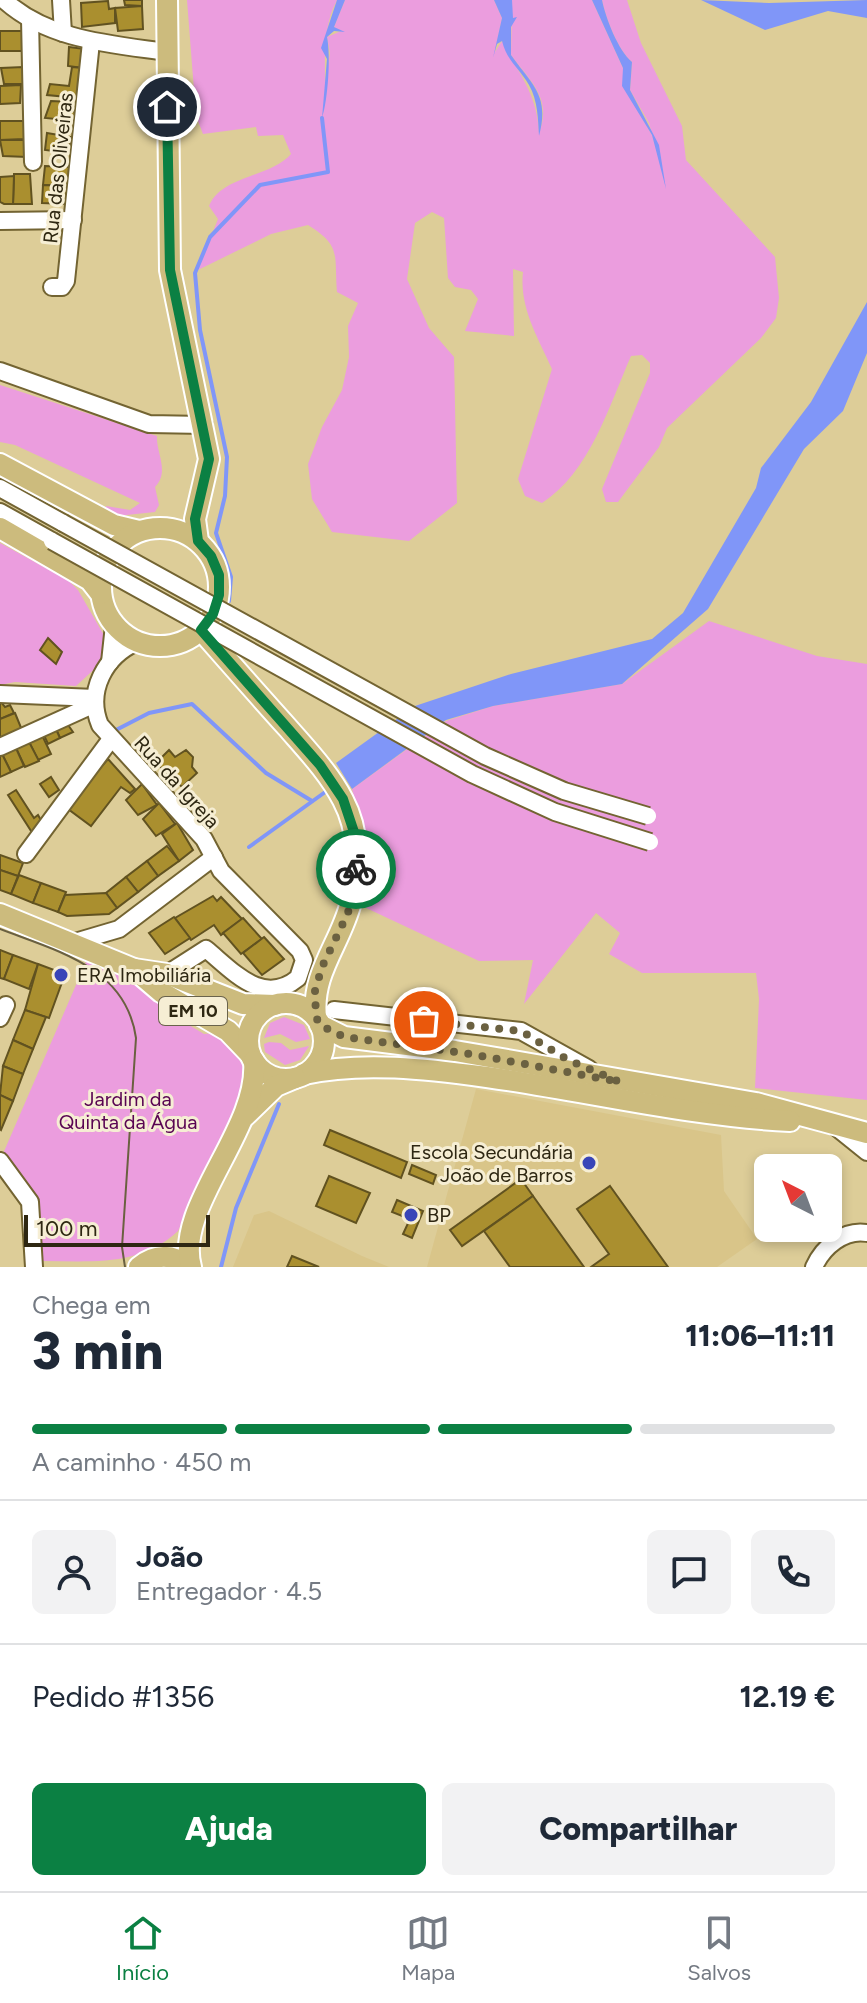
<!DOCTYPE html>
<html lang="pt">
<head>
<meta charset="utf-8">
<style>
  body { margin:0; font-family:Figtree,sans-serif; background:#f2f2f3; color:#1f2937; height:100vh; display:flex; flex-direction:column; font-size:30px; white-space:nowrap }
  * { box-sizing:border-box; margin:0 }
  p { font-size:26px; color:#747a83 }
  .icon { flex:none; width:44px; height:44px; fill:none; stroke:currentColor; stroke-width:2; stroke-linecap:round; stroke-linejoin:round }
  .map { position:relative; height:1267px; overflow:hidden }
  .side { display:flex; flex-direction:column; background:#fff; flex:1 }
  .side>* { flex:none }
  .needle { width:52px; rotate:318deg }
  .fabs { position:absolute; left:754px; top:1154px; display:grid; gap:16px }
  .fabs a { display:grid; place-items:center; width:88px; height:88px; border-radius:12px; background:#fff; box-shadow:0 4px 12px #0003; font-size:40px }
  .scale { position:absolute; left:24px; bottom:20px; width:186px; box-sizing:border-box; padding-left:8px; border:4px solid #2e2712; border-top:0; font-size:22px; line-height:28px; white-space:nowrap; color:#2e2712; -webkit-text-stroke:6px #f6eed4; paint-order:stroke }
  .pin { position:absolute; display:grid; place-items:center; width:68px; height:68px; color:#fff; margin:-34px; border:4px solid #fff; border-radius:50%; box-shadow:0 2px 8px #0007 }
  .courier { position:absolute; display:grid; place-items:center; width:80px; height:80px; margin:-40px; border:6px solid #0b8043; border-radius:50%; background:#fff; color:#222; box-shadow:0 2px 10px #0007 }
  .overview em { font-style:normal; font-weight:800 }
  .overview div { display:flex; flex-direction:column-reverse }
  .overview { display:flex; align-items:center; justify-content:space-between; height:136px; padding:0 32px }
  h1 { font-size:52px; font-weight:800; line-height:60px }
  .bar { display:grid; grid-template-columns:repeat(4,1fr); gap:12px 8px; align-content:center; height:96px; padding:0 32px }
  .bar i { height:10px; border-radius:6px; background:#e0e1e3 }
  .bar .selected { background:#0b8043 }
  .bar p { grid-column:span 4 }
  .line { display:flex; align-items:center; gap:20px; padding:0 32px; border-top:2px solid #e0e1e3 }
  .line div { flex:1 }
  .round { display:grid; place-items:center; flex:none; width:84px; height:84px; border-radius:12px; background:#f2f2f3 }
  .cta { display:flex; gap:16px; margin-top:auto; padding:16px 32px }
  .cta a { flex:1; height:92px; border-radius:12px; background:#0b8043; color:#fff; font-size:32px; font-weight:800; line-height:92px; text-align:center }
  .cta a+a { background:#f2f2f3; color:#1f2937 }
  .tab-bar { display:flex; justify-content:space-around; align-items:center; height:112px; border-top:2px solid #e0e1e3; background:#fff; font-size:22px; color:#747a83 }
  .tab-bar a { display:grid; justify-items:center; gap:4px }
  .tab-bar .selected { color:#0b8043 }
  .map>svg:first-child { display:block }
  .built { fill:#d9c589 }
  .green { fill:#eb9dde }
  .water { fill:#8096f8 }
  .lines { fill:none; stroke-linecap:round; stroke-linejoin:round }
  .stream { stroke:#8096f8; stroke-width:4 }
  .building { fill:#aa8f2f; stroke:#615220; stroke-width:2 }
  .minor-casing { stroke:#736432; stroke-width:20 }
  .major-casing { stroke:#fff; stroke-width:24 }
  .minor { stroke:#fff; stroke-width:16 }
  .major { stroke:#ccbb7d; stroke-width:20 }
  .tram { stroke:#6a6040; stroke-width:2 }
  .minor-bridge-casing { stroke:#736432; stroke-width:20; stroke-linecap:butt }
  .minor-bridge { stroke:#fff; stroke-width:16 }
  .done { stroke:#6b6141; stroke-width:8; stroke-dasharray:0 14.4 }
  .route { stroke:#0b8043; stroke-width:10 }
  .poi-dot { fill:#3945b8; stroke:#f6eed4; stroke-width:3 }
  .labels { text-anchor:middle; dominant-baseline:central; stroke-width:6; stroke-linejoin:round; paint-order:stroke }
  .shield { fill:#f6eed4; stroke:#6a634c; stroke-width:2 }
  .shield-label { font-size:18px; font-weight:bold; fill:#2e2712 }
  .street-label { font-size:20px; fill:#2e2712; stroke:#f6eed4 }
  .poi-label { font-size:20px; fill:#2e2712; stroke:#f6eed4; text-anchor:start }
  .park-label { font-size:20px; fill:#590452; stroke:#f6eed4 }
</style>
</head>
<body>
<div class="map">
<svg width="867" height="1267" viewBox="0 0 867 1267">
  <rect width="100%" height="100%" fill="#ddcd98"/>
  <!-- built -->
  <g class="built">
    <polygon points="476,1089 721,1135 724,1191 757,1239 717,1267 427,1267"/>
    <polygon points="269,1211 362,1256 389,1267 233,1267 254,1215"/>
  </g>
  <!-- green -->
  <g class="green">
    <path d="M 187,0 L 337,0 C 323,26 325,56 325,85 L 330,53 L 327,37 L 341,31 L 334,27 L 345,0 L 494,0 L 502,18 L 495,52 L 502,41 C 519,75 537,93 539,133 C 553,98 529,80 511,55 L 512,0 L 592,0 L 623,68 L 623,86 L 652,135 L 664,178 L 649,123 L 630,90 L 632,62 C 618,50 606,19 602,0 L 627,0 L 641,43 L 682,126 L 686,160 L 775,257 L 779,298 L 776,318 L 761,338 L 667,428 L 659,447 L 618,502 L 606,502 L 602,489 L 650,373 L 650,363 L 642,355 L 631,356 C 609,406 590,472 542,503 L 525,496 L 518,479 L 552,369 C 538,338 519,307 523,272 L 513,269 L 514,336 L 465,331 L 478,299 L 471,290 L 455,287 L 448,278 L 444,218 L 432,212 L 415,223 L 407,279 L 429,328 L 454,357 L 457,503 L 409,541 L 332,532 L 312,499 L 308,464 L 322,427 L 342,390 L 349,357 L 348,326 L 358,303 L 337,292 C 334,255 342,246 308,225 L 271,234 L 198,270 L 218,219 L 209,206 C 222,175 270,178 291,154 L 283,135 L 258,136 L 256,127 L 203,134 L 196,116 Z"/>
    <path d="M 0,385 L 157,436 C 156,453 170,472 155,487 L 159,505 L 155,512 L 117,516 L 106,510 L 106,506 L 130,510 L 140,503 L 15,445 L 0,442 Z"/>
    <polygon points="0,543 68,580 78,590 105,637 101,663 76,686 15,682 0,685"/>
    <polygon points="709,621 817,656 867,664 867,1100 755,1088 759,999 756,973 642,973 609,954 620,933 596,913 524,1004 533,960 479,961 364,907 369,854 352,789 446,721 493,706 622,684"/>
    <path d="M 89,955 L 167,1003 L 167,1012 L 204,1034 L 215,1033 C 240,1049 250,1063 246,1093 L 178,1231 C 140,1267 91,1261 42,1261 L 39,1202 L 2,1156 Z"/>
    <polygon points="284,1017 304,1025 310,1039 296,1042 280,1034 264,1038 270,1023"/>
    <polygon points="269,1042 281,1043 290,1050 309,1046 300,1060 285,1065 265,1052 264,1044"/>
  </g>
  <!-- water -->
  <g class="water">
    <path d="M 337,0 L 345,0 L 334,27 L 345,32 L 334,31 L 327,37 C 331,56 328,100 322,118 L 327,59 L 321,48 Z"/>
    <path d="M 494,0 L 512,0 L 513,18 L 517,17 L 511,27 L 511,55 C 532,85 550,95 539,136 C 538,119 538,101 529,85 C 519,68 507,61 502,41 L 497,44 L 493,58 L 502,18 Z"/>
    <path d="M 592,0 L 602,0 C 606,19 618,50 632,62 L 630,90 L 659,145 L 666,189 L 652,135 L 622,86 L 623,68 Z"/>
    <polygon points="701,0 769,3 867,0 867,18 828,11 765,30"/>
    <polygon points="867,302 867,353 843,411 804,449 708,609 622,684 493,706 446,720 352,789 336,763 415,706 511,674 652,639 683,613 756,488 761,468 811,402"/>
  </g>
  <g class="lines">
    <!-- stream -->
    <g class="stream">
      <polyline points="229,601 231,577 216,533 225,496 227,457 200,330 195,273 210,237 260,185 328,172 322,118"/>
      <polyline points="116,730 149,713 192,704 266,773 312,801"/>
      <polyline points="249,847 328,790"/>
      <polyline points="221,1267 236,1208 279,1104"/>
    </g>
  </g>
  <!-- building -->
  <g class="building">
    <polygon points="124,0 142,0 142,6 125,5"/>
    <polygon points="108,1 109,9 115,8 115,23 82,27 81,3"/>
    <polygon points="142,6 143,29 118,31 115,8"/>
    <rect x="0" y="31" width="23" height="20"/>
    <polygon points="69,47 85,49 83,68 68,66"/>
    <polygon points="23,67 23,84 4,84 1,68"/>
    <polygon points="72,67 83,68 78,98 47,95 50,84 69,86"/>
    <polygon points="21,85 20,103 0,104 0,86"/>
    <polygon points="51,101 71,102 70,110 76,112 76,121 45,118"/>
    <polygon points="0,121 25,121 24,139 0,140"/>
    <polygon points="47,133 71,137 68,153 45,150"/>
    <polygon points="0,140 25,140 27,157 3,156"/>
    <polygon points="45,166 70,167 68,186 43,185"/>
    <polygon points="14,174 30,174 32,204 13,204"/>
    <polygon points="14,176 13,204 4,204 0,202 0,177"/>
    <polygon points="43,185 68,186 66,204 42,203"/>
    <polygon points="48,638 62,652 56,664 40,650"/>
    <polygon points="0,701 5,707 10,705 14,713 0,719"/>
    <polygon points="15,713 24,735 0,740 0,719"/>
    <polygon points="66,722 73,732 60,738 55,727"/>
    <polygon points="55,727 60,738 48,744 43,733"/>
    <polygon points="41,733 51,754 38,760 28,740"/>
    <polygon points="28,740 39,761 25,767 15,746"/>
    <polygon points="15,746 24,766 11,772 1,752"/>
    <polygon points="169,750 175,757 186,750 193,757 192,767 197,773 182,787 156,763"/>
    <polygon points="1,752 11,772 0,777 0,753"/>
    <polygon points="108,759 135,789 130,793 121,787 91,826 64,806 92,770 96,773"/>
    <polygon points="51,777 59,790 49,797 40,784"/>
    <polygon points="142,784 157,805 138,815 126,800"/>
    <polygon points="16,790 34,818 38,815 42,822 33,834 8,795"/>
    <polygon points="159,803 175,824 156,836 143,819"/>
    <polygon points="177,823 193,850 179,861 162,834"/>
    <polygon points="167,846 179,861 158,876 147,861"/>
    <polygon points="0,855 23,863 18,876 0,870"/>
    <polygon points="147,861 158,876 138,892 126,877"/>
    <polygon points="0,870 18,876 11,894 0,890"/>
    <polygon points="19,875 41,883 33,903 11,894"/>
    <polygon points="126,877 138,892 117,908 106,893"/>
    <polygon points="41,883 66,892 58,912 33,903"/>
    <polygon points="106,893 117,908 109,914 67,916 58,912 65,895"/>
    <polygon points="213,896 217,901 221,897 242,919 221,935 214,925 191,940 175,918"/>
    <polygon points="174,917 190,938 165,954 149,933"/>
    <polygon points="243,918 262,939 241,954 223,933"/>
    <polygon points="264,937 284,959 262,975 243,953"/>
    <polygon points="0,950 13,955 4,979 0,978"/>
    <polygon points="13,955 38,964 29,989 4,979"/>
    <polygon points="38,964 65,974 49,1018 25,1010"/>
    <polygon points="25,1010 46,1017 33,1049 13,1040"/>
    <polygon points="13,1040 33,1049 23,1074 3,1066"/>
    <polygon points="3,1066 23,1074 13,1101 0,1095"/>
    <polygon points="0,1095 13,1101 1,1130 0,1129"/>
    <polygon points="330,1130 407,1162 401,1178 324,1145"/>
    <polygon points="412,1165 436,1175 433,1184 409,1174"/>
    <polygon points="329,1176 370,1193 356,1223 316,1206"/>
    <polygon points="521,1179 533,1196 462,1246 450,1230"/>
    <polygon points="610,1186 668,1267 591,1267 609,1254 577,1209"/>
    <polygon points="533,1196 584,1267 510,1267 484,1231"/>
    <polygon points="397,1200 423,1211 412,1238 403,1234 410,1219 392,1212"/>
    <polygon points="292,1256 319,1267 287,1267"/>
  </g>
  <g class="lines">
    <defs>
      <g id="minor">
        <path d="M 4,0 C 48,40 110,44 166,52"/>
        <polyline points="61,0 63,33"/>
        <polyline points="30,19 33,162"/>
        <polyline points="0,221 73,220"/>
        <polyline points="52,287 62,287 66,281 91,42"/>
        <polyline points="0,371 149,424 204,425"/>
        <polyline points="0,488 63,523"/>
        <polyline points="0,512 52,541"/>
        <path d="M 137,642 C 105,656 86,691 100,725 L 204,839 L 221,871 L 300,951 L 304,960 L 298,978 C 263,1007 233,971 206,949 L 167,974"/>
        <polyline points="110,662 114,625"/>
        <polyline points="0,694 95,698"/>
        <polyline points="0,747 95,704"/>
        <polyline points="26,854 111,739"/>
        <polyline points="75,942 119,929 214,857"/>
        <polyline points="334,1010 521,1031 589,1069"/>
        <polyline points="0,1018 6,1005"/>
        <polyline points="831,1123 867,1152"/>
        <polyline points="0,1161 30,1202 34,1267"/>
        <path d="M 814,1267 C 823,1247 844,1229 867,1233"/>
      </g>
      <g id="major">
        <polyline points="167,0 170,270 209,459 195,519 198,541"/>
        <polyline points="0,464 114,525 139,531"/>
        <circle cx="160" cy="587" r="59"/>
        <polyline points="0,528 90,580 101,594"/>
        <path d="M 201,630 C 230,663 258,695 287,727 C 307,750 329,773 343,800 C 359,830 360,869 351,902 C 341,943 311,973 316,1017"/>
        <polyline points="0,914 134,969 161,992 228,1031 250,1054"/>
        <polyline points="134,969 167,974 243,1004 275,1005"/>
        <circle cx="286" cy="1041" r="38"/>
        <polyline points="320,1025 344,1037 455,1051 756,1103 867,1133"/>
        <path d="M 304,1074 C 362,1061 428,1069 487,1077 C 588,1091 688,1116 790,1121"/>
        <polyline points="245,1116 276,1086 295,1078"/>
        <path d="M 139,1267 C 154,1254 173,1253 187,1267"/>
        <path d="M 191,1267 C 174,1207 260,1129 254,1061"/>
      </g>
    </defs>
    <!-- minor casing -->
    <use href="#minor" class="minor-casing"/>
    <!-- major casing -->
    <use href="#major" class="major-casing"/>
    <!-- minor -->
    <use href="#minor" class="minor"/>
    <!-- major -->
    <use href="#major" class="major"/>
    <!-- tram -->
    <path class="tram" d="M 0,929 C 57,951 126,967 136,1038 L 122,1247 L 125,1267"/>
    <defs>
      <g id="minor-bridge">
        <polyline points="63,523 485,756 564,791 648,816"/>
        <polyline points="52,541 472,774 555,812 650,842"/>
      </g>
    </defs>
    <!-- minor-bridge casing -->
    <use href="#minor-bridge" class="minor-bridge-casing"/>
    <!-- minor-bridge -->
    <use href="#minor-bridge" class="minor-bridge"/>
  </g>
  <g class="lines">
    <!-- done -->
    <polyline class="done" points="356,869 348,913 322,967 315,991 316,1017 320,1025 344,1037 471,1054 620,1082 568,1060 521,1031 424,1021"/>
    <!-- route -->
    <polyline class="route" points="167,107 170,270 209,459 195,519 198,541 211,556 219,575 219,595 213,614 201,630 320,765 343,799 354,832 356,869"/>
  </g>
  <!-- markers -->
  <g class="poi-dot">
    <circle cx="61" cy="975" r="8"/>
    <circle cx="589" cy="1163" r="8"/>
    <circle cx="411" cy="1215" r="8"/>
  </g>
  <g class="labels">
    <!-- shield labels -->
    <rect class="shield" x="159" y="997" width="68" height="28" rx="6"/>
    <g class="shield-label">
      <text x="193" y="1011">EM 10</text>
    </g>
    <!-- street labels -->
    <g class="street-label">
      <text transform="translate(58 168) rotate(-84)">Rua das Oliveiras</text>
      <text transform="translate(177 782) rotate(48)">Rua da Igreja</text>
    </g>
    <!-- poi labels -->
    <g class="poi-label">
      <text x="77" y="975">ERA Imobiliária</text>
      <text x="573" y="1152" text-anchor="end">Escola Secundária<tspan x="573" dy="23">João de Barros</tspan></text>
      <text x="427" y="1215">BP</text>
    </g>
    <!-- park labels -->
    <g class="park-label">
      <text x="128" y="1099">Jardim da<tspan x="128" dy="23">Quinta da Água</tspan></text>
    </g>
  </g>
</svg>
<div class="fabs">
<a><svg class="needle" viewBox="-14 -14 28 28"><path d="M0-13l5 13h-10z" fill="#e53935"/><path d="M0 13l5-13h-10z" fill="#747a83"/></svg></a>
</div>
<div class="scale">100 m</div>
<div class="pin" style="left:424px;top:1021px;background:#ea580c"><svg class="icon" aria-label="bag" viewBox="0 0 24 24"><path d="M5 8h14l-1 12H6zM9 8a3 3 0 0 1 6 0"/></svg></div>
<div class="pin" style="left:167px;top:107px;background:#1f2937"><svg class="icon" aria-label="home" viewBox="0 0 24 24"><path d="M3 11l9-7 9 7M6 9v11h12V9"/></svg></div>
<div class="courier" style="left:356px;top:869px"><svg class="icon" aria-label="bike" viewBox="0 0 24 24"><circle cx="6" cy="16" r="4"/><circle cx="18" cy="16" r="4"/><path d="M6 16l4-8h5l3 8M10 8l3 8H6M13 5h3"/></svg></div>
</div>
<section class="side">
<div class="overview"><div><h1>3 min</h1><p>Chega em</p></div><em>11:06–11:11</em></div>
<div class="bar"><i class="selected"></i><i class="selected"></i><i class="selected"></i><i></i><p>A caminho · 450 m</p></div>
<div class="line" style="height:144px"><a class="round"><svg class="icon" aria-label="person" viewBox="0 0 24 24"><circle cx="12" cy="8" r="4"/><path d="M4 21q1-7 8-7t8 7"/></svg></a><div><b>João</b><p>Entregador · 4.5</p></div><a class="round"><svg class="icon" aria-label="chat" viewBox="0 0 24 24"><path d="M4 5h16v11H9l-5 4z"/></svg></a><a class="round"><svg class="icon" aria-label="phone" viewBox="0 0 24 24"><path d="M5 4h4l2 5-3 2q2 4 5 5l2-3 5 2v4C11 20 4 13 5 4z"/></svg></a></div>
<div class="line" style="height:104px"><div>Pedido #1356</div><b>12.19 €</b></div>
<div class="cta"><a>Ajuda</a><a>Compartilhar</a></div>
</section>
<nav class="tab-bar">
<a class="selected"><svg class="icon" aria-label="home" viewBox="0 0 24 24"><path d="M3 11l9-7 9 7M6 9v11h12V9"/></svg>Início</a>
<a><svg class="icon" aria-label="map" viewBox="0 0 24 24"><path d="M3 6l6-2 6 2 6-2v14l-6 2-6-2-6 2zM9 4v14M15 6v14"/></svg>Mapa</a>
<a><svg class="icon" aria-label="saved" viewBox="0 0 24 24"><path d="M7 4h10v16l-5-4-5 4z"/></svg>Salvos</a>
</nav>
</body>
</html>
